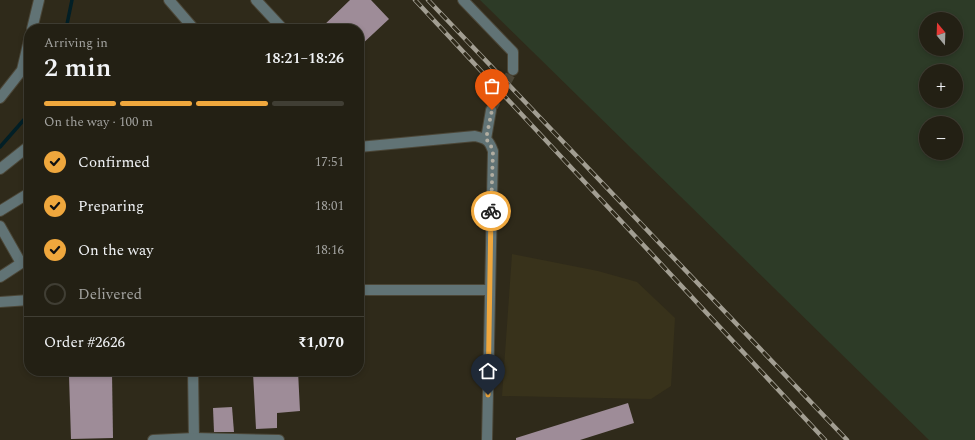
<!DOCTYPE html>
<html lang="en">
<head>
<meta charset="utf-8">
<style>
  body { margin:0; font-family:Spectral,serif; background:#2b281d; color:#f1f3f6; height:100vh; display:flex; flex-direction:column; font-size:15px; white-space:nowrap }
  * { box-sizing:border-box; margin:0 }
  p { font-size:13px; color:#a3a3a0 }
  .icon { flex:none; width:22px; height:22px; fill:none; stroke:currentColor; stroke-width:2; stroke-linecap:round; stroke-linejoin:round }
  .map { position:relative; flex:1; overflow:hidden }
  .sheet { position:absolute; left:24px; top:24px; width:340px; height:352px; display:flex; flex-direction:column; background:#232014; border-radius:16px; box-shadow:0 2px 6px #0003,0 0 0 1px #403e34 }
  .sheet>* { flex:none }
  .needle { width:26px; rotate:341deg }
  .controls { position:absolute; left:919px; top:12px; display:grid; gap:8px }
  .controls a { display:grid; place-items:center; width:44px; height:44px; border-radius:50%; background:#232014; box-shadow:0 2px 6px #0003,0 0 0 1px #403e34; font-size:20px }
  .pin { position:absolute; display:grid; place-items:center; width:34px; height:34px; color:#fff; margin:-41px -17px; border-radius:50% 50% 50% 0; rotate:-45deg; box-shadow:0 0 4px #0007 }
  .pin .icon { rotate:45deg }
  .courier { position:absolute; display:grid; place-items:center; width:40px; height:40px; margin:-20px; border:3px solid #efa73d; border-radius:50%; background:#fff; color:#222; box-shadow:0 1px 5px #0007 }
  .head em { font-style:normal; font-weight:600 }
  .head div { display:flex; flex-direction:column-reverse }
  .head { display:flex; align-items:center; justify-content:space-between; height:68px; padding:0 20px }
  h1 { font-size:26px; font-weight:600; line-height:30px }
  .bar { display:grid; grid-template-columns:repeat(4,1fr); gap:6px 4px; align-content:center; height:48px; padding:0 20px }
  .bar i { height:5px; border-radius:3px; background:#403e34 }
  .bar .active { background:#efa73d }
  .bar p { grid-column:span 4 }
  .line { display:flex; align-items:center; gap:10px; padding:0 20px; border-top:1px solid #403e34 }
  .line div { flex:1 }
  ol { padding:0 20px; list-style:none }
  li { display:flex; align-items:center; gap:12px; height:44px }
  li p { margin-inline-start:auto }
  li .icon { padding:4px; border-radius:50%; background:#efa73d; color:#111; stroke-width:4 }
  li:last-child { color:#a3a3a0 }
  li i { width:22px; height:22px; border:2px solid #403e34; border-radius:50% }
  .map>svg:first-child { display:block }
  .built { fill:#38321b }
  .green { fill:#2d3b27; fill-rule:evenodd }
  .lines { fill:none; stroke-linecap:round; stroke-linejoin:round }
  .stream { stroke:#021f26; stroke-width:3.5 }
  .building { fill:#9e8c98 }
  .street-tunnel { stroke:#4d4839; stroke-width:10; stroke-dasharray:10 5; stroke-linecap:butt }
  .street-casing { stroke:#4b4637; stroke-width:12 }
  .street { stroke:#617375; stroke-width:10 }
  .rail-casing { stroke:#a29e92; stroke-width:4.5 }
  .rail { stroke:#2f2a1a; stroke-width:3; stroke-dasharray:9; stroke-linecap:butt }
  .done { stroke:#b1ada1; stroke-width:4; stroke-dasharray:0 7.2 }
  .route { stroke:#efa73d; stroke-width:5 }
</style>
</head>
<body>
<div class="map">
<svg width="975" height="440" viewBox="0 0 975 440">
  <rect width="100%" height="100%" fill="#2f2a1a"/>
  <!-- built -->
  <polygon class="built" points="512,254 598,271 637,282 675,318 671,386 651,399 502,396"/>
  <!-- green -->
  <path class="green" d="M 480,0 L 975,0 L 975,440 L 929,440 ZM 926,19 L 956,19 L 956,49 L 926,49 ZM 926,71 L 956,71 L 956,101 L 926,101 ZM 926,123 L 956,123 L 956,153 L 926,153 Z"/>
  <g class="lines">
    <!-- stream -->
    <g class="stream">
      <polyline points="66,29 72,0"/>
      <polyline points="0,147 29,114"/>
    </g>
  </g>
  <!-- building -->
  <g class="building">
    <polygon points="350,0 371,0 389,19 359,47 359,29 320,29"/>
    <polygon points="276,371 298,371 300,411 277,413 277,428 256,429 253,373"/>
    <polygon points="112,374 113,438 71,439 69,376"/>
    <polygon points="628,403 634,423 580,440 516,440 516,438"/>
    <polygon points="232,407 234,432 214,432 213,408"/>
  </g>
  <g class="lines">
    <!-- street-tunnel -->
    <polyline class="street-tunnel" points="491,110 513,70"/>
    <defs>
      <g id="street">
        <polyline points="169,0 194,29"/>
        <polyline points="256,0 283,29"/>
        <polyline points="463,0 513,52 513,70"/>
        <polyline points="32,29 39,0"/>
        <polyline points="0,98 22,70 29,40"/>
        <polyline points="486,139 491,110"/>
        <path d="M 359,147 L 475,136 C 487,139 489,140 493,151 L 487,440"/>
        <polyline points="0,169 29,146"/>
        <polyline points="0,211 29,193"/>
        <polyline points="0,226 21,263"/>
        <polyline points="0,277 29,258"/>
        <polyline points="359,290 489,290"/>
        <polyline points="0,302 29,300"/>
        <polyline points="193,371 194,440"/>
        <polyline points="153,440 194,438 279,440"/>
      </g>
    </defs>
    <!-- street casing -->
    <use href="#street" class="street-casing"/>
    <!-- street -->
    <use href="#street" class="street"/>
    <defs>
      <g id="rail">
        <polyline points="415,0 825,440"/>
        <polyline points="428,0 847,440"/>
      </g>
    </defs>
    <!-- rail casing -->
    <use href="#rail" class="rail-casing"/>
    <!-- rail -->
    <use href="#rail" class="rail"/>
  </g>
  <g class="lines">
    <!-- done -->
    <polyline class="done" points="491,211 493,151 490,144 486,139 492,110"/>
    <!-- route -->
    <polyline class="route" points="488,395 491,211"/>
  </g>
</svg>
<div class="controls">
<a><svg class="needle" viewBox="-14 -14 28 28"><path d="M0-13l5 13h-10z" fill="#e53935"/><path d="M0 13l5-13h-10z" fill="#a3a3a0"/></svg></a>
<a>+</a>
<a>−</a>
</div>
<div class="pin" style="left:492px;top:110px;background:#ea580c"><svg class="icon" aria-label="bag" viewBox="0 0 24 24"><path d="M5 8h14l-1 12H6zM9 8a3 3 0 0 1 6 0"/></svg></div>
<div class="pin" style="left:488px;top:395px;background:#1f2937"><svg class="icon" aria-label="home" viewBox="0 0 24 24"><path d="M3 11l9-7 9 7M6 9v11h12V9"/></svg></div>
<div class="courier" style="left:491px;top:211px"><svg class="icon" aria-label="bike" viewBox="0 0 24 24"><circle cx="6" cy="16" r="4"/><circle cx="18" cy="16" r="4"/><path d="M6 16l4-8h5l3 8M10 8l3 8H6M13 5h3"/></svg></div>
<section class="sheet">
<div class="head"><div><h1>2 min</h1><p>Arriving in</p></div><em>18:21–18:26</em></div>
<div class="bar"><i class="active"></i><i class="active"></i><i class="active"></i><i></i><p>On the way · 100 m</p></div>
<ol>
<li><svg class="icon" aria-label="check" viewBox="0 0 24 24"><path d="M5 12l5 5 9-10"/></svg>Confirmed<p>17:51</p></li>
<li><svg class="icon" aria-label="check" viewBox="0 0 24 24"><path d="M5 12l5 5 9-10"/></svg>Preparing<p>18:01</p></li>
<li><svg class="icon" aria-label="check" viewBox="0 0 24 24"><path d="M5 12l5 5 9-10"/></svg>On the way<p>18:16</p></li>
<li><i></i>Delivered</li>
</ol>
<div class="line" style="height:52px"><div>Order #2626</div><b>₹1,070</b></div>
</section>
</div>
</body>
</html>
